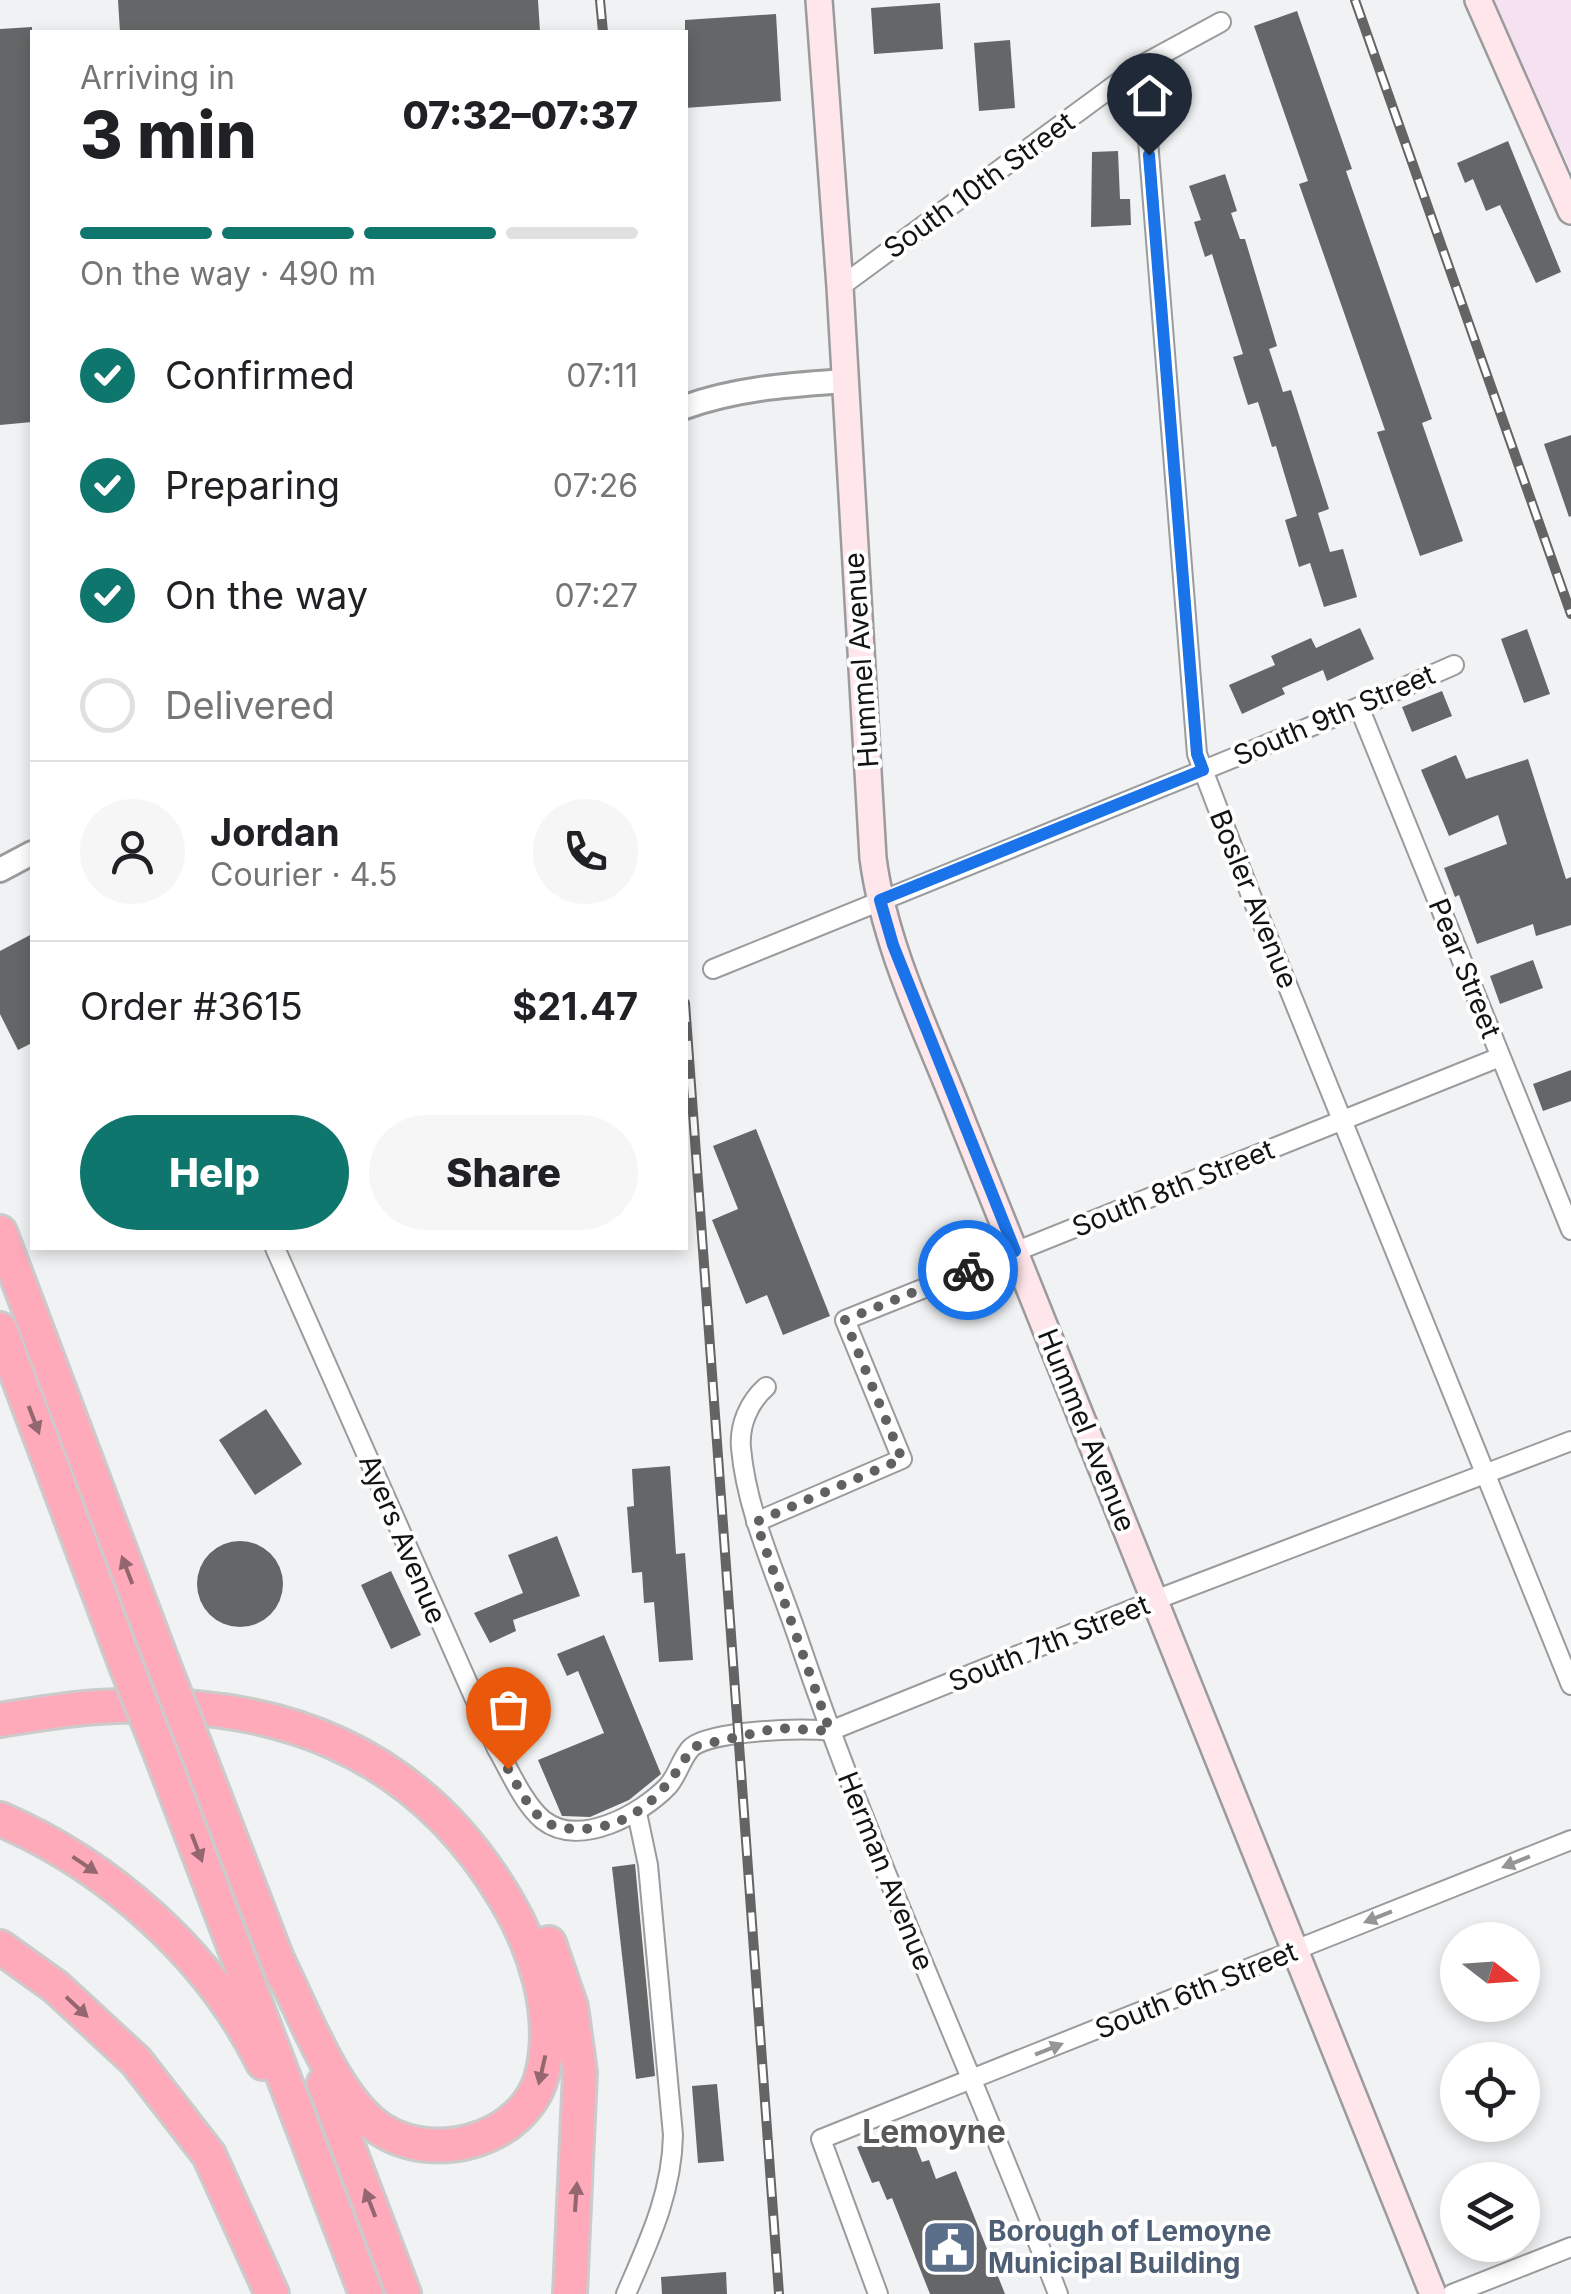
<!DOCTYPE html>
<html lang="en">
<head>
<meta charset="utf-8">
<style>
  body { margin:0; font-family:Inter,sans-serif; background:#f6f6f6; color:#202124; height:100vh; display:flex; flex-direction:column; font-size:38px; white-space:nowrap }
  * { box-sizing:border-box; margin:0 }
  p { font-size:32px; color:#757577 }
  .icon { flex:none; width:55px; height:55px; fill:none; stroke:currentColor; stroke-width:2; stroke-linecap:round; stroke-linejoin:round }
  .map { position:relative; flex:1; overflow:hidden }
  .drawer { position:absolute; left:30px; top:30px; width:658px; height:1220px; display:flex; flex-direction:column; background:#fff; border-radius:0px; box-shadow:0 5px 15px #0003 }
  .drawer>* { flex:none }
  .needle { width:65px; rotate:107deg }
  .tools { position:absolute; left:1440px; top:1922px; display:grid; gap:20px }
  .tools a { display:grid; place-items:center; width:100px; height:100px; border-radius:50%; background:#fff; box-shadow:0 5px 15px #0003; font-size:50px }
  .pin { position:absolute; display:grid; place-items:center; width:85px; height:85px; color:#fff; margin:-102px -42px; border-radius:50% 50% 50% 0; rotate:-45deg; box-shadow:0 0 10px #0007 }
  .pin .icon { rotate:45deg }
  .courier { position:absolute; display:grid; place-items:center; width:100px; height:100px; margin:-50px; border:8px solid #1a73e8; border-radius:50%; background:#fff; color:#222; box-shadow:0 2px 12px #0007 }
  .summary em { font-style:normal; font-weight:800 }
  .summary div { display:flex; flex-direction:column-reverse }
  .summary { display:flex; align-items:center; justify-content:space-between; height:170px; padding:0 50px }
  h1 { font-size:65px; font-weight:800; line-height:75px }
  .bar { display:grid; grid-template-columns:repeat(4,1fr); gap:15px 10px; align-content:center; height:120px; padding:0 50px }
  .bar i { height:12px; border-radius:8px; background:#e0e0e0 }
  .bar .active { background:#0f766e }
  .bar p { grid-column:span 4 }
  .line { display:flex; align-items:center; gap:25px; padding:0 50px; border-top:2px solid #e0e0e0 }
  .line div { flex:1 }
  .round { display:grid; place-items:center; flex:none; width:105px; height:105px; border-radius:52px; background:#f6f6f6 }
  ol { padding:0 50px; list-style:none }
  li { display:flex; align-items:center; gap:30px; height:110px }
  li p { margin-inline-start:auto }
  li .icon { padding:10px; border-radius:50%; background:#0f766e; color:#fff; stroke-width:4 }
  li:last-child { color:#757577 }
  li i { width:55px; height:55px; border:5px solid #e0e0e0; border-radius:50% }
  .action { display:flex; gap:20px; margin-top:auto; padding:20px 50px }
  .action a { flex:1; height:115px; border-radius:60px; background:#0f766e; color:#fff; font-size:40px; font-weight:800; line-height:115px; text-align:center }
  .action a+a { background:#f6f6f6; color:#202124 }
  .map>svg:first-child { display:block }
  .commercial { fill:#f6e1f1 }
  .building { fill:#656667 }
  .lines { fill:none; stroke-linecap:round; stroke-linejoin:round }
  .minor-casing { stroke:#9a9b9c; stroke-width:22 }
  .tertiary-casing { stroke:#9a9b9c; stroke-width:28 }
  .secondary-casing { stroke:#9a9b9c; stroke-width:30 }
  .motorway-casing { stroke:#cbcbcb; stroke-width:38 }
  .minor { stroke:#fff; stroke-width:18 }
  .tertiary { stroke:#fff; stroke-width:22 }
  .secondary { stroke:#ffe6eb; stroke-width:25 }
  .motorway { stroke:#feaabb; stroke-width:32 }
  .rail-casing { stroke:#646464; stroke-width:10 }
  .rail { stroke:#fff; stroke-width:6; stroke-dasharray:19; stroke-linecap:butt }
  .motorway-bridge-casing { stroke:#cbcbcb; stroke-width:38; stroke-linecap:butt }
  .motorway-bridge { stroke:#feaabb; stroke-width:32 }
  .oneway { fill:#94666f }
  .oneway2 { fill:#959595 }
  .done { stroke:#616161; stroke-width:10; stroke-dasharray:0 18 }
  .route { stroke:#1a73e8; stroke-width:12 }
  .labels { text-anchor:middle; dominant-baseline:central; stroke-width:8; stroke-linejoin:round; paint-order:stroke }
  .street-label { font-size:28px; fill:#131313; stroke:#fff }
  .service-label { font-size:28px; font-weight:bold; fill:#4e5e75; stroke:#fff; text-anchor:start }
  .quarter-label { font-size:32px; font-weight:bold; fill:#575859; stroke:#fff }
</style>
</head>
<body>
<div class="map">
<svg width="1571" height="2294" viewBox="0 0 1571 2294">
  <rect width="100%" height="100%" fill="#f1f2f3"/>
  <!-- commercial -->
  <polygon class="commercial" points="1491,0 1571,0 1571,170 1510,43"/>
  <!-- building -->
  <g class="building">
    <polygon points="118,0 538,0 540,32 120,32"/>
    <polygon points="940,3 943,49 874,54 871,8"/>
    <polygon points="1297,11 1352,169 1346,171 1432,419 1422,423 1463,541 1420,556 1377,432 1385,430 1299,184 1308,181 1254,26"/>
    <polygon points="776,14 781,101 685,108 685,20"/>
    <polygon points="32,27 32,422 0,425 0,29"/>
    <polygon points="1010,40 1015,108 979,111 974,43"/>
    <polygon points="1508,141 1561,272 1536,283 1500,205 1486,211 1473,179 1465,183 1457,163"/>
    <polygon points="1118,151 1120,199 1130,199 1131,225 1091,227 1092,152"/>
    <polygon points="1225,174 1237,211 1231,213 1240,239 1245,239 1277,346 1269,349 1283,392 1291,390 1329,509 1318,513 1330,552 1343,549 1357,597 1324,607 1310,563 1299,567 1285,520 1297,516 1276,446 1272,447 1258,402 1248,405 1233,357 1243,354 1212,254 1205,257 1194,222 1201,220 1189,186"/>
    <polygon points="1571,435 1571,516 1569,517 1544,444"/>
    <polygon points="1360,628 1374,659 1327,681 1323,670 1282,688 1285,694 1242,714 1229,685 1275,665 1271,656 1311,638 1316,648"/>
    <polygon points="1527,629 1550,694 1524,703 1501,639"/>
    <polygon points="1442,691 1452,716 1412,732 1402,707"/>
    <polygon points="1456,755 1466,779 1528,759 1566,879 1571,877 1571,925 1536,936 1533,924 1477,944 1459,895 1455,897 1444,868 1507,844 1498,815 1449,836 1421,770"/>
    <polygon points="32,934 32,1043 18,1050 0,1014 0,951"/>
    <polygon points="1533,960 1543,988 1500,1004 1490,976"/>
    <polygon points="1571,1070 1571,1101 1543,1111 1533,1084"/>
    <polygon points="756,1129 830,1316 783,1335 767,1295 746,1304 712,1220 738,1209 713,1146"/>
    <polygon points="266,1409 302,1464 255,1495 219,1440"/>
    <polygon points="670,1466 676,1554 685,1553 693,1660 659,1662 654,1602 644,1603 642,1572 632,1573 627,1507 634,1506 632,1469"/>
    <polygon points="557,1536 580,1596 513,1620 516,1631 490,1643 474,1613 523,1593 508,1555"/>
    <circle cx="240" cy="1584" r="43"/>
    <polygon points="391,1571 421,1635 391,1649 361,1585"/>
    <polygon points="604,1635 661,1774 629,1800 590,1817 562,1816 538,1760 604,1733 578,1671 567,1676 557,1654"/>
    <polygon points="635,1864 655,2076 636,2079 612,1867"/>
    <polygon points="717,2084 724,2161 698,2163 692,2086"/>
    <polygon points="908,2127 922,2162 929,2160 936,2179 956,2171 1005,2294 930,2294 892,2198 887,2200 879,2181 872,2183 857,2147"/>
    <polygon points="726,2272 727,2294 662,2294 661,2277"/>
  </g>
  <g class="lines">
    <defs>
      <g id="minor">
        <polyline points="1142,65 1197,754 1250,893 1571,1685"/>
        <polyline points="840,287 1142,65 1221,22"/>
        <polyline points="1359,707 1571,1230"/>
        <polyline points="713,969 1359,707 1454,665"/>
        <path d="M 275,1248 L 497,1749 C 510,1771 523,1803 543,1820 C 580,1849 642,1813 668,1786 C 678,1775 682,1756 692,1747 C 712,1731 804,1727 830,1731 L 1155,1600 L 1571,1441"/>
        <path d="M 766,1387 C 749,1402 739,1425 741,1448 C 747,1515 779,1580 800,1644 C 875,1865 975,2076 1058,2294"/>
        <polyline points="756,1522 902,1459 845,1320 1500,1057"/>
        <path d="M 626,2294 C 649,2241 672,2193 673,2135 L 648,1865 L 637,1813"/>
        <polyline points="878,2294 821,2139 1571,1840"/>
        <polyline points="1452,2294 1571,2247"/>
      </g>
      <g id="tertiary">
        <path d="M 685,407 C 738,388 790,385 845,381"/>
        <polyline points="0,870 32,853"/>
      </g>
      <g id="secondary">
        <path d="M 819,0 L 840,287 L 873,858 C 885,950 930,1037 963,1123 L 1433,2294"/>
        <polyline points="1478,0 1571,211"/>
      </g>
      <g id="motorway">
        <polyline points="0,1232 162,1661"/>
        <polyline points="0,1329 125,1663"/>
        <path d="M 0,1720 C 32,1715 65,1709 98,1707 C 268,1696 414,1745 505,1898 C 535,1948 556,2012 543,2071 C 527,2144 424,2168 371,2122 C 331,2088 301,2007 277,1959"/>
        <polyline points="196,1748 284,1977"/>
        <polyline points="162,1757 366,2294"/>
        <path d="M 0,1819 C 109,1866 210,1955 263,2063"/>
        <polyline points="549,1943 571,2007 580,2072 570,2294"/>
        <polyline points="0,1947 56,1987 136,2061 209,2155 272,2294"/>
        <polyline points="324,2083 404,2294"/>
      </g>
    </defs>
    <!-- minor casing -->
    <use href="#minor" class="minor-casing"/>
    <!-- tertiary casing -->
    <use href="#tertiary" class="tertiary-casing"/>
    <!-- secondary casing -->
    <use href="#secondary" class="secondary-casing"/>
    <!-- motorway casing -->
    <use href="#motorway" class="motorway-casing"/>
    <!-- minor -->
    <use href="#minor" class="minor"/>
    <!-- tertiary -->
    <use href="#tertiary" class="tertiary"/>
    <!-- secondary -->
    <use href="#secondary" class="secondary"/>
    <!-- motorway -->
    <use href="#motorway" class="motorway"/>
    <defs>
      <g id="rail">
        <polyline points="600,0 603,32"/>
        <polyline points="1355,0 1571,614"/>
        <polyline points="685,1003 779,2294"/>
      </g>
    </defs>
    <!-- rail casing -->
    <use href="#rail" class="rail-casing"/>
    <!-- rail -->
    <use href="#rail" class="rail"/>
    <defs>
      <g id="motorway-bridge">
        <polyline points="162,1661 196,1748"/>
        <polyline points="125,1663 162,1757"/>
      </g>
    </defs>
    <!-- motorway-bridge casing -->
    <use href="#motorway-bridge" class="motorway-bridge-casing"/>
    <!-- motorway-bridge -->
    <use href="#motorway-bridge" class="motorway-bridge"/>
  </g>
  <!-- one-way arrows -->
  <defs><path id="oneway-solid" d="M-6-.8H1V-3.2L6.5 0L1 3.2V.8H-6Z" transform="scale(2.5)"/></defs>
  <g class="oneway">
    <use href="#oneway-solid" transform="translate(34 1420) rotate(69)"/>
    <use href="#oneway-solid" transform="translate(127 1570) rotate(-111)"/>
    <use href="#oneway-solid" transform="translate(197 1848) rotate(69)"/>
    <use href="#oneway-solid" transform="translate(85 1865) rotate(34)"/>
    <use href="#oneway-solid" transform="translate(77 2007) rotate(43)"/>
    <use href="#oneway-solid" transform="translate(542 2070) rotate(103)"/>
    <use href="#oneway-solid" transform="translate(576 2197) rotate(-86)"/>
    <use href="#oneway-solid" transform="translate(370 2203) rotate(-111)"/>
  </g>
  <g class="oneway2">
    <use href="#oneway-solid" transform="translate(1516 1862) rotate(158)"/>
    <use href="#oneway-solid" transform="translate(1378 1917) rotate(158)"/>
    <use href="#oneway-solid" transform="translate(1049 2049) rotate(-22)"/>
  </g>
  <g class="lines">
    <!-- done -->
    <path class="done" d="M 508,1769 C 518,1786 528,1808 543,1820 C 554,1828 568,1829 580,1829 C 635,1828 667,1791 692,1747 L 778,1728 L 830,1731 L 756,1522 L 902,1459 L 845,1320 L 968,1270"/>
    <!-- route -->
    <polyline class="route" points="968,1270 1015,1251 893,945 880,900 1203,770 1197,754 1149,155"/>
  </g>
  <!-- icons -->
  <defs>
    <symbol id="civic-square" viewBox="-11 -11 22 22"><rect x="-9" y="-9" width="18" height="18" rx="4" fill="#5c6f8a" stroke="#fff"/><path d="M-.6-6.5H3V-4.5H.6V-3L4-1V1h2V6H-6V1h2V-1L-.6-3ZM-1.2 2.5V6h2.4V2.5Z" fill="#fff"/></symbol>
  </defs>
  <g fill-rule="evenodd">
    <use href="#civic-square" x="918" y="2216" width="63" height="63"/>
  </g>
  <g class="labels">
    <!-- street labels -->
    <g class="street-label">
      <text transform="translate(979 185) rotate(-36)">South 10th Street</text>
      <text transform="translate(861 660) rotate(-94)">Hummel Avenue</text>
      <text transform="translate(1334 715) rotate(-23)">South 9th Street</text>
      <text transform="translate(1254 899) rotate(68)">Bosler Avenue</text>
      <text transform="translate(1465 968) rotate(68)">Pear Street</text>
      <text transform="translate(1173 1188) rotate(-22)">South 8th Street</text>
      <text transform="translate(1087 1430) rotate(68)">Hummel Avenue</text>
      <text transform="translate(403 1539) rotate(67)">Ayers Avenue</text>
      <text transform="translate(1049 1643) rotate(-22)">South 7th Street</text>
      <text transform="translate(886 1871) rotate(68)">Herman Avenue</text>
      <text transform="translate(1196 1990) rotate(-22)">South 6th Street</text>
    </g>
    <!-- service labels -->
    <g class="service-label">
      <text x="988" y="2231">Borough of Lemoyne<tspan x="988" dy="32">Municipal Building</tspan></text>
    </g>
    <!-- quarter labels -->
    <g class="quarter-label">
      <text x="934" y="2131">Lemoyne</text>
    </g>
  </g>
</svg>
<div class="tools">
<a><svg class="needle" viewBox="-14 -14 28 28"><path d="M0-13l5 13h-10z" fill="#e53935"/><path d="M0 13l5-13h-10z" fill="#757577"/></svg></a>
<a><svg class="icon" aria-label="locate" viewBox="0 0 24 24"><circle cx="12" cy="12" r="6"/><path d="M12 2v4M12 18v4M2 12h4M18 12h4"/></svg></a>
<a><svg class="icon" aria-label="layers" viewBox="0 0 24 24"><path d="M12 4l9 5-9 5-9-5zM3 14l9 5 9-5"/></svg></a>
</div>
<div class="pin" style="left:508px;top:1769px;background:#ea580c"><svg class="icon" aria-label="bag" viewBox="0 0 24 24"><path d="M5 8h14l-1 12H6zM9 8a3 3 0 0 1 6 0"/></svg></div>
<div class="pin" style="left:1149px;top:155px;background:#1f2937"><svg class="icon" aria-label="home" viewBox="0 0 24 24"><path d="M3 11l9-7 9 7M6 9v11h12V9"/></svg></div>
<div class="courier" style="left:968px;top:1270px"><svg class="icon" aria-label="bike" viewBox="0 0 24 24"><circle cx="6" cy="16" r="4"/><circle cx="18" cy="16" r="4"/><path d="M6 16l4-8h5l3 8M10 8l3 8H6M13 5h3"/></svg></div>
<section class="drawer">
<div class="summary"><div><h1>3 min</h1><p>Arriving in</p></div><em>07:32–07:37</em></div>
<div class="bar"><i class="active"></i><i class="active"></i><i class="active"></i><i></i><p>On the way · 490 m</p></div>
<ol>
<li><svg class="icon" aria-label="check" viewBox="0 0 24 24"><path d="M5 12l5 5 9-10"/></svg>Confirmed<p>07:11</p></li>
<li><svg class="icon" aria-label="check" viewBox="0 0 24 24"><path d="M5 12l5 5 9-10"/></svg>Preparing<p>07:26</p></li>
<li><svg class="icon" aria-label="check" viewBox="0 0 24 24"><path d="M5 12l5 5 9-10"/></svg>On the way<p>07:27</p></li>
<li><i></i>Delivered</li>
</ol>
<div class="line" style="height:180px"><a class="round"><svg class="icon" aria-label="person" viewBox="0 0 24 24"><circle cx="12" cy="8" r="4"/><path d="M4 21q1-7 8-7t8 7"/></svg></a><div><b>Jordan</b><p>Courier · 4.5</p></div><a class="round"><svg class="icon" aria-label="phone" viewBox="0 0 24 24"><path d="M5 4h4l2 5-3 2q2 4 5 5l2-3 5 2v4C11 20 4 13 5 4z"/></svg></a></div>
<div class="line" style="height:130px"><div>Order #3615</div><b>$21.47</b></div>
<div class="action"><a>Help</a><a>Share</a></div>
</section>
</div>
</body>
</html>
